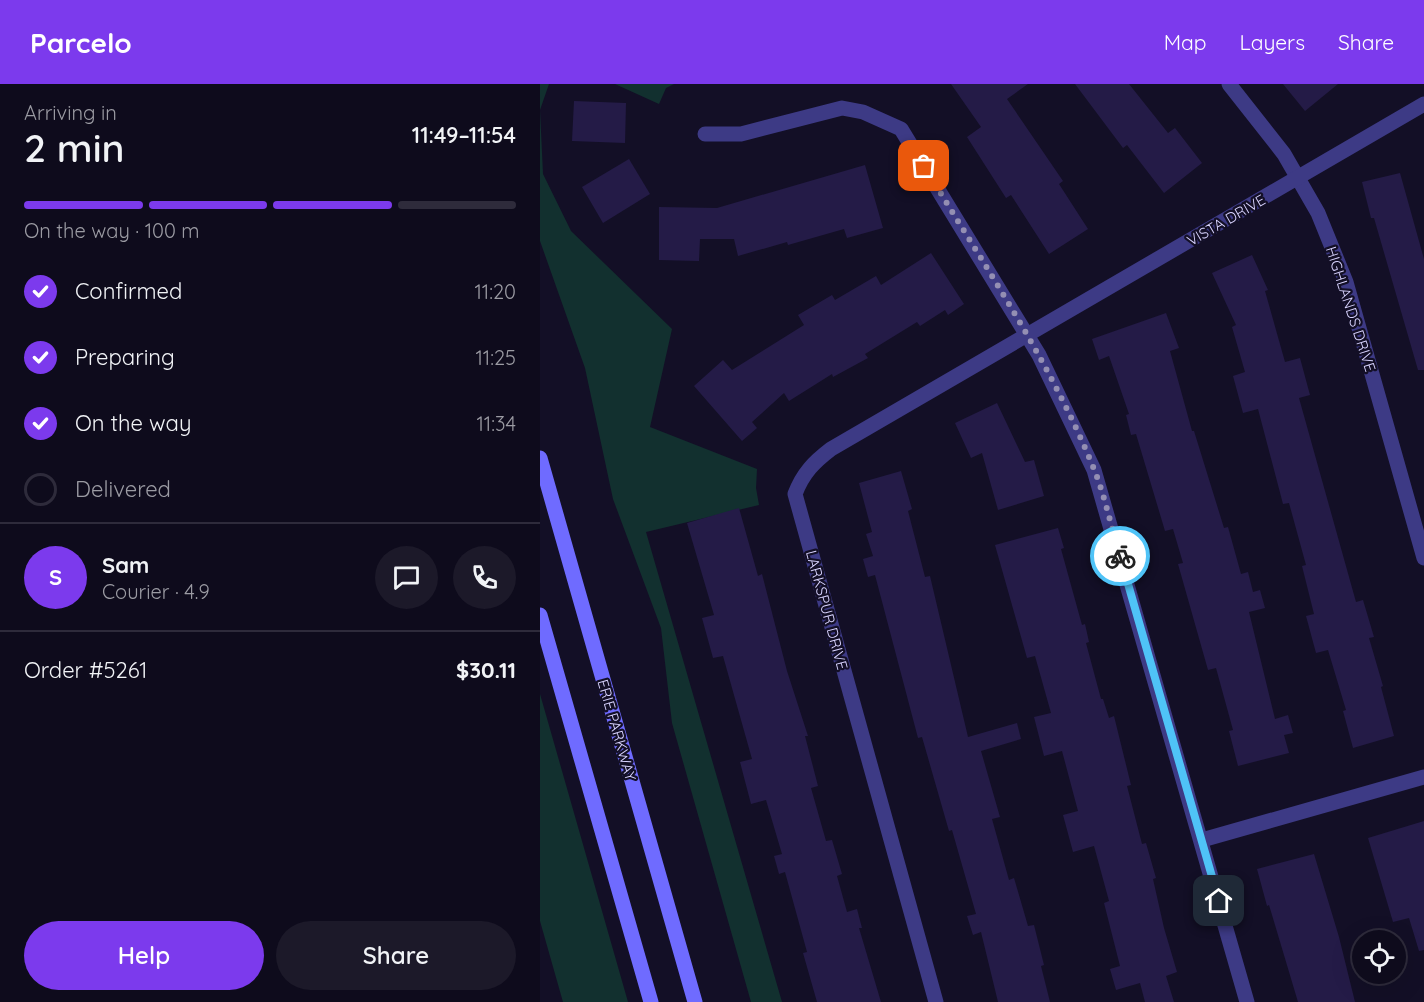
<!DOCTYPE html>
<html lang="en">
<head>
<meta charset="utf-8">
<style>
  body { margin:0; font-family:Quicksand,sans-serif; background:#1c1929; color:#f1f3f6; height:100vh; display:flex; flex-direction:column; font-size:22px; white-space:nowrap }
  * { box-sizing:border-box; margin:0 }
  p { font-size:20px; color:#9b9ba3 }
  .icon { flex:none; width:33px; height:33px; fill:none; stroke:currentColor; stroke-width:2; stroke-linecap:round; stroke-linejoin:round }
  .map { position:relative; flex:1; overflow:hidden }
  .panel { display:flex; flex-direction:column; background:#0e0b1c; width:540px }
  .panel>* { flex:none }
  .tools { position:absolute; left:812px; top:846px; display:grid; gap:12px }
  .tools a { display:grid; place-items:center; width:54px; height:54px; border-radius:50%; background:#0e0b1c; box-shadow:0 6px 24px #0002,0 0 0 2px #2e2b3b; font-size:30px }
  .pin { position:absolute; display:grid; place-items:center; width:51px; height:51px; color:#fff; margin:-26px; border-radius:12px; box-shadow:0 3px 9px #0006 }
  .courier { position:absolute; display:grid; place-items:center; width:60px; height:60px; margin:-30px; border:4px solid #4fc3f7; border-radius:50%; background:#fff; color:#222; box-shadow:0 2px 8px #0007 }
  .head em { font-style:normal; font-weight:600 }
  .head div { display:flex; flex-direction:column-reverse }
  .head { display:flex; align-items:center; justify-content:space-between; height:102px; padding:0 24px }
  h1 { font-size:39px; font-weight:600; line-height:45px }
  .bar { display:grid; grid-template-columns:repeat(4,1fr); gap:9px 6px; align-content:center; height:72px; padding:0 24px }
  .bar i { height:8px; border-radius:4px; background:#2e2b3b }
  .bar .on { background:#7c3aed }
  .bar p { grid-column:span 4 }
  .line { display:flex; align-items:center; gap:15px; padding:0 24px; border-top:2px solid #2e2b3b }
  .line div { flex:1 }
  .round { display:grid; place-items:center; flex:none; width:63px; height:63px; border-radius:32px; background:#1c1929 }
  ol { padding:0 24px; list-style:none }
  li { display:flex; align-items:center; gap:18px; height:66px }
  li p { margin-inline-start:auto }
  li .icon { padding:6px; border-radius:50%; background:#7c3aed; color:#fff; stroke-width:4 }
  li:last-child { color:#9b9ba3 }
  li i { width:33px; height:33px; border:3px solid #2e2b3b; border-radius:50% }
  .primary-button { display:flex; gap:12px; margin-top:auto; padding:12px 24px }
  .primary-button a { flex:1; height:69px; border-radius:36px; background:#7c3aed; color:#fff; font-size:24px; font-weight:600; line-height:69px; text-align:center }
  .primary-button a+a { background:#1c1929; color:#f1f3f6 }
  header { display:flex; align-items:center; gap:36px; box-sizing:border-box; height:84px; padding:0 30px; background:#7c3aed; color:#fff }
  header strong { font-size:28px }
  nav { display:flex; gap:33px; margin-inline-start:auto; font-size:21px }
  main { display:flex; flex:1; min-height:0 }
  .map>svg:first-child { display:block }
  .green { fill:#12302f }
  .building { fill:#241b47 }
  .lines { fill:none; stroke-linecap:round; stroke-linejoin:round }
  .street { stroke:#3d3a85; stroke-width:15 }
  .secondary { stroke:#6f6bff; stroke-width:15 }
  .done { stroke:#948fb3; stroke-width:6; stroke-dasharray:0 10.8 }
  .route { stroke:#4fc3f7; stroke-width:8 }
  .labels { text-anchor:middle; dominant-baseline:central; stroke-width:4.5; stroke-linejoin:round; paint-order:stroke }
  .street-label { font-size:15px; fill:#d9d4ff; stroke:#130f26 }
</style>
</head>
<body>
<header>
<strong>Parcelo</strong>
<nav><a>Map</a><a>Layers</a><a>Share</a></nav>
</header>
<main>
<section class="panel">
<div class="head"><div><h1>2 min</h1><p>Arriving in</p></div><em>11:49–11:54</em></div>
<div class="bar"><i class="on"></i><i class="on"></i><i class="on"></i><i></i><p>On the way · 100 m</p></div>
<ol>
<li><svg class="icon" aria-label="check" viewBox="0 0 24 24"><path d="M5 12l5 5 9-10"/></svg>Confirmed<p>11:20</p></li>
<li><svg class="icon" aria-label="check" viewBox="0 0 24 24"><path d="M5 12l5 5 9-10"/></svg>Preparing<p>11:25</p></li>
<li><svg class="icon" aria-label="check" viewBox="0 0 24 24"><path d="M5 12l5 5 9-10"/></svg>On the way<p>11:34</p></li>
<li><i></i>Delivered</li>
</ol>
<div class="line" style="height:108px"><b class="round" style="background:#7c3aed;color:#fff">S</b><div><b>Sam</b><p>Courier · 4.9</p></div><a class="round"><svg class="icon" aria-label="chat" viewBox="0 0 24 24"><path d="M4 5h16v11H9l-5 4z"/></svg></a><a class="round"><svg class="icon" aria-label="phone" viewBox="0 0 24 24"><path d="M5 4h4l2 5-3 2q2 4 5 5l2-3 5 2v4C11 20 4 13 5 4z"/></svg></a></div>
<div class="line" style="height:78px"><div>Order #5261</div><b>$30.11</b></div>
<div class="primary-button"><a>Help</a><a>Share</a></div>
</section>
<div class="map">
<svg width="884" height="918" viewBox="0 0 884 918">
  <rect width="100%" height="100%" fill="#130f26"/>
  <!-- green -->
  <g class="green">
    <polygon points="0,0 9,0 0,26 3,90 31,147 132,245 110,343 217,385 216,404 219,421 106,448 242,918 211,918 132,639 121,544 73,415 45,284 0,157"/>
    <polygon points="75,0 134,0 126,4 119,20"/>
    <polygon points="0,610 88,918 23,918 0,837"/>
  </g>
  <!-- building -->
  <g class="building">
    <polygon points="411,0 488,0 467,15 523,97 519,100 548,145 509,170 471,111 466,114 427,53 441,43"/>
    <polygon points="535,0 589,0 628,49 635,44 662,79 624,109 587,61 583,64"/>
    <polygon points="743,0 798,0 765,27"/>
    <polygon points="34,17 86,19 85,59 32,57"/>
    <polygon points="89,75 110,110 63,139 42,103"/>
    <polygon points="325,81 343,144 307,154 304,145 248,161 247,158 198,172 194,155 160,155 159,177 119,176 119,123 177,124"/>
    <polygon points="860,89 884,175 884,286 878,286 834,134 831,134 822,98"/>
    <polygon points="391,169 424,220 408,231 405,226 380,242 377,238 325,270 328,274 293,293 292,290 249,317 244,309 212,338 217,344 202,357 154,302 183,276 192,286 264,241 258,231 292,211 295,216 336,192 341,201"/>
    <polygon points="712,171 728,206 725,207 745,278 760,274 770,311 759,314 816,518 823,516 834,553 829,554 843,602 841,603 854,652 813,664 803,627 806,626 788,566 776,569 766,532 774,530 762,482 766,481 749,419 743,420 718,325 703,329 693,292 705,288 692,243 696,241 672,189"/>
    <polygon points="626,229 639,264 630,267 652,347 654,347 684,444 688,443 701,490 708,488 713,508 720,506 725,524 709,528 735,635 748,631 753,649 744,651 749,669 698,682 689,647 693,646 676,584 668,586 638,480 643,479 633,445 625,447 596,350 591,351 586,331 589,330 569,272 559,276 552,255"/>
    <polygon points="457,319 485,378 494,376 504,412 458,426 442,369 431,374 415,339"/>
    <polygon points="361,387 372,425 368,427 385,493 390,492 428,653 477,639 481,655 441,667 460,733 452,735 469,796 474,794 488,842 494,841 504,881 501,882 510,918 458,918 441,848 433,851 427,832 436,830 412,746 409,747 382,653 378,654 335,491 328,493 323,475 333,472 326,450 332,448 319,399"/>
    <polygon points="199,424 218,492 222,490 247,587 268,652 265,652 278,702 271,704 286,757 292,756 302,790 297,792 307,828 317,825 322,844 319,844 341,918 277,918 263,869 267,868 245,788 239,790 234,772 242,770 226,716 211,720 200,678 212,675 183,572 173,574 162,534 174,531 147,439"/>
    <polygon points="518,444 524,464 521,465 542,541 545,540 549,558 546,559 561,615 563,615 569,634 574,632 591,701 587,702 602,760 606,759 616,794 613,795 624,844 637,888 626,892 634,918 605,918 600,899 576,906 570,885 580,882 564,819 569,817 554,762 533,768 523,731 538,727 522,667 504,672 494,633 511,629 495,572 487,574 455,461"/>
    <polygon points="884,737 884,866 879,867 869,834 853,838 828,754"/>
    <polygon points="774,770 799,853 815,918 758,918 729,821 727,822 717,785"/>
  </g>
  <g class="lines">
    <!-- street -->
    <g class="street">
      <polyline points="689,0 744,70 778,129 806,198 884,474"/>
      <polyline points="165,50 201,50 302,24 323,28 361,45 499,271 554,386 707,918"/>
      <polyline points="662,756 884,693"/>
      <path d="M 396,918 L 255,410 C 263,389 274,378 291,365 L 884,20"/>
    </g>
    <!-- secondary -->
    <g class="secondary">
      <polyline points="0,374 155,918"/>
      <polyline points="0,531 111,918"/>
    </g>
  </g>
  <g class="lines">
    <!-- done -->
    <path class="done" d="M 384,82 C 444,181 510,277 554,385 C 565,412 571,443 580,472"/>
    <!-- route -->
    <polyline class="route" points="580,472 679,817"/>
  </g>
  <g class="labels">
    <!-- street labels -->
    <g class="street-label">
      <text transform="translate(686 136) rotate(-30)">VISTA DRIVE</text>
      <text transform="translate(811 225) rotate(72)">HIGHLANDS DRIVE</text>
      <text transform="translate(287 526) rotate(75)">LARKSPUR DRIVE</text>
      <text transform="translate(77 646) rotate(74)">ERIE PARKWAY</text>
    </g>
  </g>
</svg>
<div class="tools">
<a><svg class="icon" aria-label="locate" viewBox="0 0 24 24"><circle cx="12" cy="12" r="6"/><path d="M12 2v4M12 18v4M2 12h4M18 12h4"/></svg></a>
</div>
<div class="pin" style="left:384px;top:82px;background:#ea580c"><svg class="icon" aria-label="bag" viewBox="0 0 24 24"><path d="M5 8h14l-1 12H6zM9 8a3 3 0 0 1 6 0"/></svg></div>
<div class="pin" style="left:679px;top:817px;background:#1f2937"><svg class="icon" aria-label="home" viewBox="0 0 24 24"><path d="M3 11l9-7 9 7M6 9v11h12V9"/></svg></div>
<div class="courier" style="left:580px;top:472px"><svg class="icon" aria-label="bike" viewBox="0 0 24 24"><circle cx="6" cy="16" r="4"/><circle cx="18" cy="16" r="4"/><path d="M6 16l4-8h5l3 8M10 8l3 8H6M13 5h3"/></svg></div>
</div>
</main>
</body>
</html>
